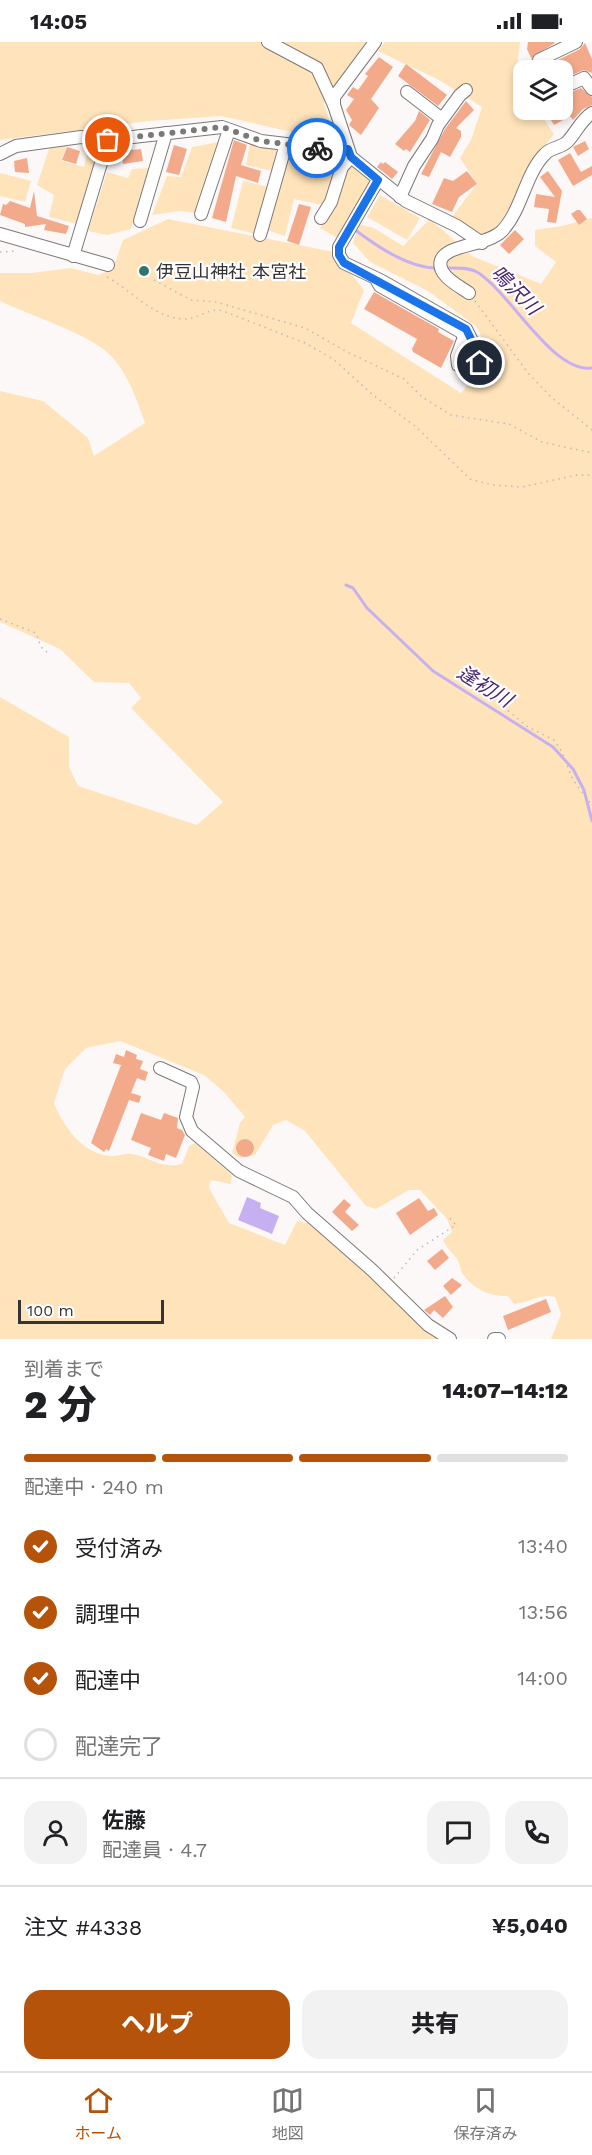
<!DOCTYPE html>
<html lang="ja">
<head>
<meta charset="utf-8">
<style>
  body { margin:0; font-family:"Work Sans","Noto Sans JP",sans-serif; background:#f2f2f2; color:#202124; height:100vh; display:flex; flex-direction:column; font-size:22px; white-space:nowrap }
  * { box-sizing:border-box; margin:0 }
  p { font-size:20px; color:#757577 }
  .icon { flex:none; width:33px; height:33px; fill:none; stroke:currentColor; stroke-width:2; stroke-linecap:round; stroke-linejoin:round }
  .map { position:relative; height:1297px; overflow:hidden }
  .side { display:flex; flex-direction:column; background:#fff; flex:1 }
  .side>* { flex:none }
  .buttons { position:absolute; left:513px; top:18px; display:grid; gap:12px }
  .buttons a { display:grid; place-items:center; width:60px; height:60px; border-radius:12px; background:#fff; box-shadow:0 3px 9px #0003; font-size:30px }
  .scale { position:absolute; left:18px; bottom:15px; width:146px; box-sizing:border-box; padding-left:6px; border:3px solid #353333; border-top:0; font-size:16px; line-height:21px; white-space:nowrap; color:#353333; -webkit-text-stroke:4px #fff; paint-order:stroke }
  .pin { position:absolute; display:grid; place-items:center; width:51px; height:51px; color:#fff; margin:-26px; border:3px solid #fff; border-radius:50%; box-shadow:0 2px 6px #0007 }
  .courier { position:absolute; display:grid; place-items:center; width:60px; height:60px; margin:-30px; border:4px solid #1a73e8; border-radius:50%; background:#fff; color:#222; box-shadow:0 2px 8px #0007 }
  .summary em { font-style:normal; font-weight:800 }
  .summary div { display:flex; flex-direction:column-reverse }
  .summary { display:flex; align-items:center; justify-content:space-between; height:102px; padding:0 24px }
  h1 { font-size:39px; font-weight:800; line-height:45px }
  .bar { display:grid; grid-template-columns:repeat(4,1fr); gap:9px 6px; align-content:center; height:72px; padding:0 24px }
  .bar i { height:8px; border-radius:4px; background:#e0e0e0 }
  .bar .active { background:#b45309 }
  .bar p { grid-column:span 4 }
  .line { display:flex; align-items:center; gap:15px; padding:0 24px; border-top:2px solid #e0e0e0 }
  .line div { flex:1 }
  .round { display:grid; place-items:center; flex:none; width:63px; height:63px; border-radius:18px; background:#f2f2f2 }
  ol { padding:0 24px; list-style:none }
  li { display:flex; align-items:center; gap:18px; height:66px }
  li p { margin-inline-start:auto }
  li .icon { padding:6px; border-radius:50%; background:#b45309; color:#fff; stroke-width:4 }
  li:last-child { color:#757577 }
  li i { width:33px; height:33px; border:3px solid #e0e0e0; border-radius:50% }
  .button { display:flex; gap:12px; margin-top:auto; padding:12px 24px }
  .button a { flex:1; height:69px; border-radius:18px; background:#b45309; color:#fff; font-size:24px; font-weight:800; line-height:69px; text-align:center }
  .button a+a { background:#f2f2f2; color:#202124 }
  .status { display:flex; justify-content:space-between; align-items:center; height:42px; padding:0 30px; background:#fff; direction:ltr }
  .status svg { height:16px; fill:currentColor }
  .tab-bar { display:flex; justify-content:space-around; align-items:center; height:84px; border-top:2px solid #e0e0e0; background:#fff; font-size:16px; color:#757577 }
  .tab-bar a { display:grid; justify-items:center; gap:3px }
  .tab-bar .active { color:#b45309 }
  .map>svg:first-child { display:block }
  .green { fill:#ffe4bb }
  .water { fill:#c7b0f2 }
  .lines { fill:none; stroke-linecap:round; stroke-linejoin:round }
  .stream { stroke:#c7b0f2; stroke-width:3 }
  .building { fill:#f2aa8b }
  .minor-casing { stroke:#7d7879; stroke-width:14 }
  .path { stroke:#bdb9b9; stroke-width:1.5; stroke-dasharray:1.5 4.5; stroke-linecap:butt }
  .minor { stroke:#fff; stroke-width:12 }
  .done { stroke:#7b7878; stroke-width:6; stroke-dasharray:0 10.8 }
  .route { stroke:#1a73e8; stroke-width:8 }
  .poi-dot { fill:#30766c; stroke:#fff; stroke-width:2 }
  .labels { text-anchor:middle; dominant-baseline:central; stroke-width:4.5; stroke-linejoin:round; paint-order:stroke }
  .poi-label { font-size:18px; fill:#353333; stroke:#fff; text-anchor:start }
  .water-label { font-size:20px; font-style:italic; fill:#492773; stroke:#fff }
</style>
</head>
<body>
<div class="status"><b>14:05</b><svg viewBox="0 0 49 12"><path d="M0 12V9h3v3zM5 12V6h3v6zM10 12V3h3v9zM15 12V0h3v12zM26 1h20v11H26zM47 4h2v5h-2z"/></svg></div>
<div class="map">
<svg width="592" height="1297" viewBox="0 0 592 1297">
  <rect width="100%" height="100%" fill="#fdf8f8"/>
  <!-- green -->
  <g class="green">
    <polygon points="0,0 366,0 324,61 332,88 319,96 221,74 149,79 0,98"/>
    <path d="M 385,0 L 520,0 L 516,34 L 523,45 L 524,68 L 538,68 L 554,92 C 536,113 528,138 515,162 C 507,176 495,187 483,197 L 451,176 L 477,142 L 460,116 L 471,98 L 482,65 L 439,38 L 378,9 Z"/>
    <polygon points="90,100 95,101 100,109 77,182 49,175 54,153 37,143 49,107 67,103 61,119 84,125"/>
    <polygon points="219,100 196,171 180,169 152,173 167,134 181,135 192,105"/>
    <polygon points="250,101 277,106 272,129 246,123"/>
    <polygon points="295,107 340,114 339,121 326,164 294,157 285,194 267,188 289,112"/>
    <polygon points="353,125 368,137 371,142 339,197 320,186 338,156 347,127"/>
    <polygon points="150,126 131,187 107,193 88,189 107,130 128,136 132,127"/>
    <polygon points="0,131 31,139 25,160 0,154"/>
    <polygon points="243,139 269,145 256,192 231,186"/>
    <polygon points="380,153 420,176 407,198 367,175"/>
    <path d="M 592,176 L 592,1297 L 551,1297 L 561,1272 L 555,1255 C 541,1251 529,1261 514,1262 L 508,1254 C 490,1255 473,1247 462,1231 C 460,1227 460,1221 457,1217 C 452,1210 447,1207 443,1198 L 452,1190 L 447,1177 L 420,1148 L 409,1148 L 376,1167 L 366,1164 L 305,1089 L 286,1078 L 273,1083 L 255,1113 L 239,1116 L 232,1111 L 240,1081 L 245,1075 L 223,1049 L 204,1033 L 120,999 L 86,1006 L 65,1027 L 54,1061 C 64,1085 81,1110 109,1114 C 116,1115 124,1111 132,1112 C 152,1115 157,1127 182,1122 L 189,1104 L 195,1101 L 232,1133 L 231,1142 L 211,1138 L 209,1146 L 229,1181 L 285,1203 L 297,1179 L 311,1182 L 442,1297 L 0,1297 L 0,655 L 69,695 L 69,725 L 78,744 L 197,783 L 223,760 L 131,666 L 141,656 L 129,641 L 94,640 L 60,607 L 0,580 L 0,349 L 43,359 L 88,396 L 94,414 L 145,381 C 137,358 127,329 109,312 C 87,291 29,273 0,259 L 0,231 L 31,231 L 71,226 L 98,233 L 113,227 L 123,198 L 168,177 L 334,210 L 364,248 L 351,281 L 461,351 L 490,316 L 477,285 L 428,249 L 370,220 L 353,201 L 359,182 L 374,186 L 403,204 L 430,177 L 472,214 L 541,242 L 556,220 L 535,204 L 535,188 L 562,184 Z"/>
  </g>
  <!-- water -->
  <polygon class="water" points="247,1155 261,1161 260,1166 279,1174 272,1192 238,1178"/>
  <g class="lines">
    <!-- stream -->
    <g class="stream">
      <path d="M 354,187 C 376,204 409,227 438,226"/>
      <path d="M 445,226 C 455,226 468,225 477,230 C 511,251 552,331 592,326"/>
      <polyline points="346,543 353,546 367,566 433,629 553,705 573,727 584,748 592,779"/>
    </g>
  </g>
  <!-- building -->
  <g class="building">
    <polygon points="528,0 554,0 555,1 531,16 527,7"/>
    <polygon points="585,1 592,17 592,31 584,28 562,37 562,28 550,28 548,23 580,7"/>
    <polygon points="379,15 393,25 371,57 379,66 361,93 349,83 352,78 346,68 354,57 347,53 353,45 358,48 368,34 365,32"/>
    <polygon points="406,22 447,53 438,64 398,34"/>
    <polygon points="581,46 592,55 592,63 583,67 573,78 570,74 554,83 545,68 562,68 562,54"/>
    <polygon points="466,59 474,68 456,86 461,89 461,95 450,115 441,110 429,135 421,132 445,87"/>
    <polygon points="419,69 430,78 410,110 406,107 404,109 395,102 415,79"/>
    <polygon points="234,98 247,103 241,123 261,129 258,141 236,134 226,180 212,176"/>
    <polygon points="585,99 589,107 578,114 573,105"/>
    <polygon points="174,103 187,107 179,133 166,130"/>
    <polygon points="67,105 80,109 76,122 62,118"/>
    <polygon points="141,107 143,119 123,122 122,109"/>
    <polygon points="570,111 581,130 592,124 592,133 573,144 558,118"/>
    <polygon points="27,116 29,131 15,130 14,119"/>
    <polygon points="381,120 383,122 385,120 398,130 392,137 377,125"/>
    <polygon points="467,129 477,142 459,155 452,170 432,162 444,136 453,139"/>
    <polygon points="548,129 562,149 556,181 547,180 549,167 534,165 536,152 555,155 540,135"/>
    <polygon points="34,149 37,174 69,184 66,192 44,188 46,182 25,185 25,182 0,173 3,162 6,163 10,159 30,166"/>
    <polygon points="299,162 311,165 299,203 287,199"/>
    <polygon points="577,168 580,168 587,177 579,183 571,172"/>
    <polygon points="515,188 524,197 509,212 500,203"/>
    <polygon points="374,250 439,287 438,290 454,299 441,326 413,310 412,307 417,297 364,267"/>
    <polygon points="126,1008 137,1013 136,1017 143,1019 140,1027 148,1030 145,1039 137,1036 131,1051 141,1054 139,1061 129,1058 109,1109 106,1107 104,1110 91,1101 121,1023 113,1021 116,1012 124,1015"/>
    <polygon points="141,1071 161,1078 164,1071 178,1076 177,1086 182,1088 185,1093 176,1116 166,1112 164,1119 148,1113 151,1106 131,1098"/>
    <circle cx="245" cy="1106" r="9"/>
    <polygon points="419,1156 428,1169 434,1166 438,1173 410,1193 396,1171"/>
    <polygon points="344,1157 351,1163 345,1170 359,1183 352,1189 332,1170"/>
    <polygon points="442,1207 449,1216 435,1228 427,1219"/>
    <polygon points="452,1236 462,1243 451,1253 443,1244"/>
    <polygon points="445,1254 453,1265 443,1276 434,1268 430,1273 424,1268"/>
    <polygon points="546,1257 551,1270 508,1288 503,1274"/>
  </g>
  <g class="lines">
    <defs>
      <g id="minor">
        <polyline points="268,0 317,26 334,63"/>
        <polyline points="375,0 334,55 334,63 351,115 406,159 457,184 482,201"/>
        <polyline points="538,28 536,25 539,18 576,0"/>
        <polyline points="562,46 584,36 592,47"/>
        <polyline points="407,50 442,77"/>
        <polyline points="0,112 16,104 81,95 115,97 222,85 261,99 336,108 348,107"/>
        <polyline points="400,155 414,124 432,97 438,83 460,53 466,48"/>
        <polyline points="201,172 229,88"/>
        <polyline points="321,176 331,160 342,125 351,115"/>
        <polyline points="140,179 166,91"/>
        <polyline points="0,192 108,223"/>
        <polyline points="260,193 286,102"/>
        <polyline points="73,214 108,98"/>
        <polyline points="377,239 380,244 461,290 464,295 457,314 458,323 469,328 478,323 479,313 466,287 382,239 344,221 339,213 339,205 378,138"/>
        <path d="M 469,251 C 459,244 436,233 441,218 C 447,202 487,204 502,189 C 522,168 525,132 545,112 C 551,105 562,106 568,99 C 577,89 581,78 592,71"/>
        <polyline points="160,1026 191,1040 193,1045 186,1075 192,1089 239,1129 293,1155 307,1171 372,1228 428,1283 450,1297"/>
        <polyline points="494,1297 499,1297"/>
      </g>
    </defs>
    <!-- minor casing -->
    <use href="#minor" class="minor-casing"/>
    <!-- path -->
    <g class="path">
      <polyline points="0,210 18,209"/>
      <path d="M 107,235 C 133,249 152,275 183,277 C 198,278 207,265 223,269 L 305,301 L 333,317 L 373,353 L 415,384 L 470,437 L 493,443 L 522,445 L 577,433 L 592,433"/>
      <polyline points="154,238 191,258 216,260 305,286 347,310 404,337 422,355 451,373 509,382 542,400 592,411"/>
      <polyline points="475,259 528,331 551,355 592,388"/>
      <polyline points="0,577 36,591 41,605 49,612"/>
      <polyline points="480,646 528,685 554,698 562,710 573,738 592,763"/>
      <polyline points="394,1236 417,1208 456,1183 448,1174"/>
    </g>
    <!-- minor -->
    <use href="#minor" class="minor"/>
  </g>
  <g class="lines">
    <!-- done -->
    <polyline class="done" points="108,98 222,85 261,99 317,106"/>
    <!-- route -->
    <polyline class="route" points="317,106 348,107 351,115 378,138 339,205 339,213 344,221 466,287 479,313 480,321"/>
  </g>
  <!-- markers -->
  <circle class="poi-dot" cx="144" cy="229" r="6"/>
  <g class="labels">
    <!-- poi labels -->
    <g class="poi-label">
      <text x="156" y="229">伊豆山神社 本宮社</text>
    </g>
    <!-- water labels -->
    <g class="water-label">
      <text transform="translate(516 248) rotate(45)">鳴沢川</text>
      <text transform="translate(485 644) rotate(32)">逢初川</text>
    </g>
  </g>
</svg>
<div class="buttons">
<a><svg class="icon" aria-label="layers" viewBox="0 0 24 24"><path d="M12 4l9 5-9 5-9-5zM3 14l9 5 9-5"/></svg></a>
</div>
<div class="scale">100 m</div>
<div class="pin" style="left:108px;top:98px;background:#ea580c"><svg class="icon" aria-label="bag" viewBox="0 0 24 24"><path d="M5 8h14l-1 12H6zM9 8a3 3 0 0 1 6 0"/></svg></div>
<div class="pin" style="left:480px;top:321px;background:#1f2937"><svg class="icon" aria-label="home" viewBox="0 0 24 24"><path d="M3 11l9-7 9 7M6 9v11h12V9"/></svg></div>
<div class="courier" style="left:317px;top:106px"><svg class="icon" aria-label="bike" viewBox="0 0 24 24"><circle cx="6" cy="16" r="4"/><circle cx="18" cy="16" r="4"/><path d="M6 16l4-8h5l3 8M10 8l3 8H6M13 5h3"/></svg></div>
</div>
<section class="side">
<div class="summary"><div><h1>2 分</h1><p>到着まで</p></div><em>14:07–14:12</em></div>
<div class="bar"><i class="active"></i><i class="active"></i><i class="active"></i><i></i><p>配達中 · 240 m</p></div>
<ol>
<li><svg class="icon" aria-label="check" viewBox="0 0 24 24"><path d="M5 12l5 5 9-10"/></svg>受付済み<p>13:40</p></li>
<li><svg class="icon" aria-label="check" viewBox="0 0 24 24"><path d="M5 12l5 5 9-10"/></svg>調理中<p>13:56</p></li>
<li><svg class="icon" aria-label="check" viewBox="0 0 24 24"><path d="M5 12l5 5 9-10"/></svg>配達中<p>14:00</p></li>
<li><i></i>配達完了</li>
</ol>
<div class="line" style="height:108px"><a class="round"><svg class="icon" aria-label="person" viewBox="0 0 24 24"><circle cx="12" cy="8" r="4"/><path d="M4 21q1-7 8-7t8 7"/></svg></a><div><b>佐藤</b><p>配達員 · 4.7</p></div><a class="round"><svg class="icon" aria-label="chat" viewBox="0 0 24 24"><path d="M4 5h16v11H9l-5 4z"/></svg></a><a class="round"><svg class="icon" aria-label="phone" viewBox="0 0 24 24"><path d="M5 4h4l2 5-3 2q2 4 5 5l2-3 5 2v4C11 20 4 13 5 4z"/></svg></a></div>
<div class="line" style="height:78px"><div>注文 #4338</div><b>¥5,040</b></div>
<div class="button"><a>ヘルプ</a><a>共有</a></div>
</section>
<nav class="tab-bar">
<a class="active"><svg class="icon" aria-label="home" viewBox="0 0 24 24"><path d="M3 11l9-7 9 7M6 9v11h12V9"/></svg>ホーム</a>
<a><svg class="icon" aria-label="map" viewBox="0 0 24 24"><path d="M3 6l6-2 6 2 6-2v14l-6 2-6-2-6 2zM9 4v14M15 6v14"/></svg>地図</a>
<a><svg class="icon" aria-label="saved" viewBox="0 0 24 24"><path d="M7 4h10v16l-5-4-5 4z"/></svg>保存済み</a>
</nav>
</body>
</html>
